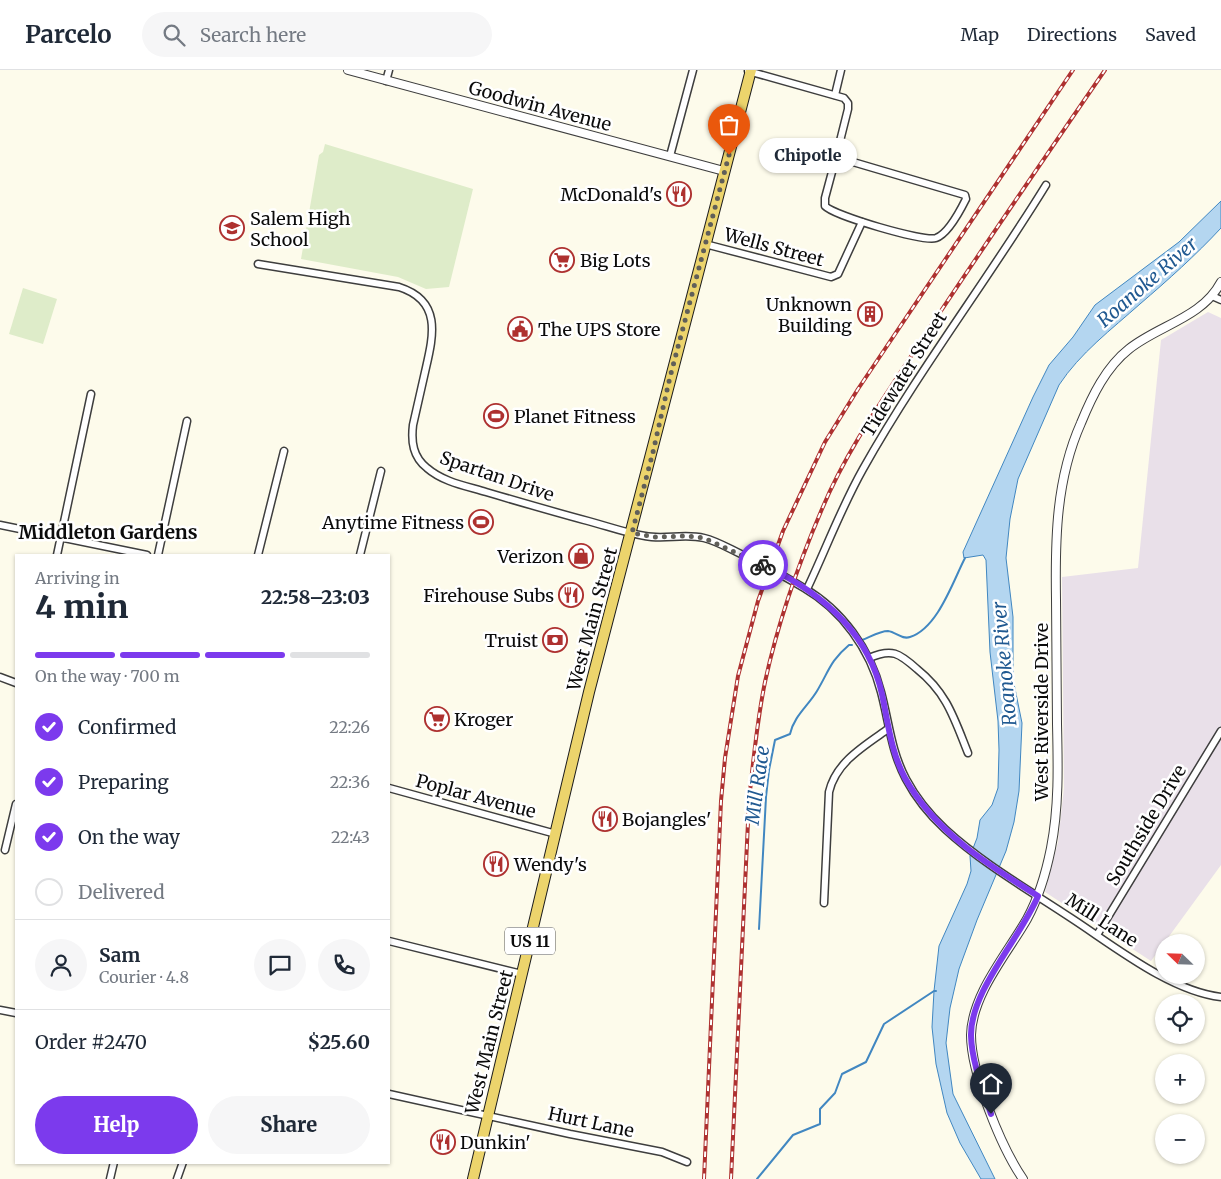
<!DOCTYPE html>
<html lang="en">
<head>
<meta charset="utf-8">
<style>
  body { margin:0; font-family:Merriweather,serif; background:#f6f6f7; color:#1f2937; height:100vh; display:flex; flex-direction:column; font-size:19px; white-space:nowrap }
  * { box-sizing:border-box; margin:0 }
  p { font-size:16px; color:#747a83 }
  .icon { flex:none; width:28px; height:28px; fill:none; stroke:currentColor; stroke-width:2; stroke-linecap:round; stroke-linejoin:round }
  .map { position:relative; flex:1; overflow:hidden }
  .side { position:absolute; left:15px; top:484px; width:375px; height:610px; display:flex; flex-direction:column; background:#fff; border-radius:0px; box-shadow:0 1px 4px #0004 }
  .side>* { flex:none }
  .needle { width:32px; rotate:293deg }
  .controls { position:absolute; left:1155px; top:864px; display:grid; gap:10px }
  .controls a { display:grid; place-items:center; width:50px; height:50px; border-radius:50%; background:#fff; box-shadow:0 1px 4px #0004; font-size:25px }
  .pin { position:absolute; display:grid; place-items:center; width:42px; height:42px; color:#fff; margin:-51px -21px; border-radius:50% 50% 50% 0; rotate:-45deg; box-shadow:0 0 5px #0007 }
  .pin .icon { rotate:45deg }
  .courier { position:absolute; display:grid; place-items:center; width:50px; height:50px; margin:-25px; border:4px solid #7c3aed; border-radius:50%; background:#fff; color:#222; box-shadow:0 1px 6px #0007 }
  .bubble { position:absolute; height:35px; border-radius:18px; background:#fff; box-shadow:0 1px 4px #0004; font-size:16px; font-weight:800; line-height:35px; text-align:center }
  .summary em { font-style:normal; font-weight:800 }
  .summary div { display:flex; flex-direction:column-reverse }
  .summary { display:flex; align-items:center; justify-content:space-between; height:85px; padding:0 20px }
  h1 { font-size:32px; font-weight:800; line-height:38px }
  .bar { display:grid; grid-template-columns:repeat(4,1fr); gap:8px 5px; align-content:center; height:60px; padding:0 20px }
  .bar i { height:6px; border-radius:4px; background:#e0e1e3 }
  .bar .on { background:#7c3aed }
  .bar p { grid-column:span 4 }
  .line { display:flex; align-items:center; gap:12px; padding:0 20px; border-top:1px solid #e0e1e3 }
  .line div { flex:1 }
  .round { display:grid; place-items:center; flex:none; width:52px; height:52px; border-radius:26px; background:#f6f6f7 }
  ol { padding:0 20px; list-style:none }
  li { display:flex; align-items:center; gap:15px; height:55px }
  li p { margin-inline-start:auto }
  li .icon { padding:5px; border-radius:50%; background:#7c3aed; color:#fff; stroke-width:4 }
  li:last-child { color:#747a83 }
  li i { width:28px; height:28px; border:2px solid #e0e1e3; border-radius:50% }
  .cta { display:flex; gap:10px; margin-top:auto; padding:10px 20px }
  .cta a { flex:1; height:58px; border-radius:30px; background:#7c3aed; color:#fff; font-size:20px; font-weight:800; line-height:58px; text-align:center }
  .cta a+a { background:#f6f6f7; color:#1f2937 }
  header { display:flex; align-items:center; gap:30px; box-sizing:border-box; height:70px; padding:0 25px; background:#fff; border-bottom:1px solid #e0e1e3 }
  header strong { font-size:24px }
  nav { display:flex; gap:28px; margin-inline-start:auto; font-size:18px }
  .search { width:350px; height:45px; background:#f6f6f7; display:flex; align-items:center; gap:12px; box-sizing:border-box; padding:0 18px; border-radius:28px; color:#747a83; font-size:19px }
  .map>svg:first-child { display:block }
  .industrial { fill:#e9e0e9 }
  .pitch { fill:#deecc9 }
  .water { fill:#b4d6f0; stroke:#4187c1 }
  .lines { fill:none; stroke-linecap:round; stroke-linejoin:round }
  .stream { stroke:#4187c1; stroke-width:2 }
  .minor-casing { stroke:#3e3e3e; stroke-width:9 }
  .tertiary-casing { stroke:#3e3e3e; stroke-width:10 }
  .primary-casing { stroke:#1c1c1c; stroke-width:12 }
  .minor { stroke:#fff; stroke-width:6 }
  .tertiary { stroke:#fff; stroke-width:8 }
  .primary { stroke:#ecd46c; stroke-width:10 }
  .rail-casing { stroke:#ae3130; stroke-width:4 }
  .rail { stroke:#fff; stroke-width:2; stroke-dasharray:5.5; stroke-linecap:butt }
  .done { stroke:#605f59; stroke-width:5; stroke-dasharray:0 9 }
  .route { stroke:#7c3aed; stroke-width:6 }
  .labels { text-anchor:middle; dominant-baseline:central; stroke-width:5; stroke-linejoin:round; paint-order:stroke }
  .shield { fill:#fff; stroke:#545454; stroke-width:1 }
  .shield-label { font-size:16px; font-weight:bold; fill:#0b0b0b }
  .street-label { font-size:18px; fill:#0b0b0b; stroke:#fff }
  .poi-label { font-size:18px; fill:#0b0b0b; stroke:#fff; text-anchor:start }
  .water-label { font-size:19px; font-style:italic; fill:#205991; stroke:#fff }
  .neighbourhood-label { font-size:19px; font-weight:bold; fill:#0b0b0b; stroke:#fff }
</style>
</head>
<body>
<header>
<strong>Parcelo</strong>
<div class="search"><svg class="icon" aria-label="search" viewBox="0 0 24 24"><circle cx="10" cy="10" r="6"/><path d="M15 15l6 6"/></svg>Search here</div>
<nav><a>Map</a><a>Directions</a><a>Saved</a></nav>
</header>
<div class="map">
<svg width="1221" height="1109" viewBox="0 0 1221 1109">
  <rect width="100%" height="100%" fill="#fdfbeb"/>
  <!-- industrial -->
  <polygon class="industrial" points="1208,242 1221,248 1221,795 1151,891 1045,822 1058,772 1064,718 1062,507 1138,498 1161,270"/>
  <!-- pitch -->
  <g class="pitch">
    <polygon points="325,74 473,119 449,217 426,219 398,207 301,189 319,85 323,82"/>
    <polygon points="23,218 57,229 43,274 9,264"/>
  </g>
  <!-- water -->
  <path class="water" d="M 1221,131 L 1221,158 C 1196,185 1168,210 1140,234 C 1112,259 1080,283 1059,315 L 1018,409 L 1010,449 L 1006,488 L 1013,547 L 1013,609 L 1022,653 L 1019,721 L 1014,752 L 1006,781 L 977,850 L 959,899 L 950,938 L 946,973 L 953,1024 L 995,1109 L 981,1109 L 960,1073 L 947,1043 L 936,994 L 932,957 L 934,921 L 939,876 L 967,814 L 971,801 L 970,786 L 977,768 L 980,750 L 992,735 L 998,718 L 999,680 L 998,651 L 990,582 L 986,490 L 983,485 L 964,488 L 963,482 L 1033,327 L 1049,295 L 1073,267 L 1095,235 L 1179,172 Z"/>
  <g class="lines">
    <!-- stream -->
    <g class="stream">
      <path d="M 862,570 C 870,567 880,561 888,561 C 896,562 902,570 910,567 C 938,558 953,511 965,488"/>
      <path d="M 759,859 L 766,727 L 769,700 L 775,670 L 790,664 C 794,646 808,636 817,621 C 829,601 830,591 849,575 L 852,575"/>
      <polyline points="757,1109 793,1065 820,1054 820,1039 835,1023 842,1004 866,992 884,954 934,921 936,921"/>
    </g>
    <defs>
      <g id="minor">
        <path d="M 748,1 L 844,28 L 848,33 L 848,39 L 836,87 L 965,125 L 966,129 C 961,139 948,164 936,168 C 923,172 835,146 825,136 L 825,128 L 836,87"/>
        <polyline points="386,11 389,0"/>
        <polyline points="835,25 841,0"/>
        <polyline points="670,86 693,0"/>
        <polyline points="705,174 831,207 838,204 862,152"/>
        <path d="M 258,194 L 399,217 C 443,231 433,267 425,302 C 421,319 417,337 413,355 C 411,372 413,387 427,398 C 443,412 466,416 486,422 C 520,432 554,442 588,451 C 607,456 626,463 645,466 C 665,470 684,463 704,468 C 717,471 730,479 743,485 C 763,495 784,506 804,518 C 842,540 870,579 881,622 C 889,652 891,681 906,709 C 916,728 929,744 945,759 C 983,794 1029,820 1071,848 C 1114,876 1170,921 1221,927"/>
        <polyline points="1212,226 1221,230"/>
        <polyline points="0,455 147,485"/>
        <polyline points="57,485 91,324"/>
        <polyline points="158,485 187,351"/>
        <polyline points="258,485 284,381"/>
        <polyline points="360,485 381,401"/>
        <path d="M 807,519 C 826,479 841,438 863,399 C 918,301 987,211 1046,115"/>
        <path d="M 869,588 C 892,578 899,583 917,599 C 947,623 954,648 968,683"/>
        <polyline points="0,607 16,613"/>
        <polyline points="389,718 556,764"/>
        <polyline points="5,780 16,734"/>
        <path d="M 824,833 L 829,722 C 836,692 864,676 888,659"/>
        <polyline points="1097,865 1221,661"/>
        <polyline points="389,871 522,904"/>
        <polyline points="0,940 16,943"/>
        <polyline points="389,1024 570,1064 662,1082 687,1092"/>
        <polyline points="110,1109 114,1092"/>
        <polyline points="177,1109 183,1092"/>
      </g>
      <g id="tertiary">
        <polyline points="348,0 724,101"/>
        <path d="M 1023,1109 C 1001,1077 971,1003 971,965 C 972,924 1007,884 1027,849 C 1039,827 1046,803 1051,778 C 1059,737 1058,696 1057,654 C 1057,613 1056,571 1056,529 C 1055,469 1056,409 1081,353 C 1092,326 1106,297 1129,279 C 1159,255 1202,248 1221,212"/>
      </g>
      <polyline id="primary" points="473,1109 589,622 751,0"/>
    </defs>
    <!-- minor casing -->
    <use href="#minor" class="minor-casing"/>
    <!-- tertiary casing -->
    <use href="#tertiary" class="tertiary-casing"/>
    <!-- primary casing -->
    <use href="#primary" class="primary-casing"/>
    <!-- minor -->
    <use href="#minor" class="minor"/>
    <!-- tertiary -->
    <use href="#tertiary" class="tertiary"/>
    <!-- primary -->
    <use href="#primary" class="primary"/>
    <defs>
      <g id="rail">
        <polyline points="704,1109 721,731 725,688 738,606 758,531 783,461 825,372 858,319 1073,0"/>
        <path d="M 731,1109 L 749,731 C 753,691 757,651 765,612 C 778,552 798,495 822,439 C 847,379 886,325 921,271 C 981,180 1043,90 1105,0"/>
      </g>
    </defs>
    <!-- rail casing -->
    <use href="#rail" class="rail-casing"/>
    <!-- rail -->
    <use href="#rail" class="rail"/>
  </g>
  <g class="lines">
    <!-- done -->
    <polyline class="done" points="729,85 670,307 653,382 632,463 655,467 686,466 704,468 763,495"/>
    <!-- route -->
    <path class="route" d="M 763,495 C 819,521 868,561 882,624 C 888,653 891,682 905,708 C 934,761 988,795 1038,826 C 1020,869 970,921 971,966 C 972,993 983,1019 991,1044"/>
  </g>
  <!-- icons -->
  <defs>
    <symbol id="restaurant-ring" viewBox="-11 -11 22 22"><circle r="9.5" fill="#fff" stroke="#ae3130" stroke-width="1.5"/><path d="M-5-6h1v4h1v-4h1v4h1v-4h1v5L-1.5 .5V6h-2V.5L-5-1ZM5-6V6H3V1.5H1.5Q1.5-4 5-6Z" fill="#ae3130"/></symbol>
    <symbol id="university-ring" viewBox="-11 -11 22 22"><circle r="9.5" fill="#fff" stroke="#ae3130" stroke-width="1.5"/><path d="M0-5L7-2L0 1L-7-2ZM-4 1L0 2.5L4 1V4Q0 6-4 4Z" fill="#ae3130"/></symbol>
    <symbol id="supermarket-ring" viewBox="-11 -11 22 22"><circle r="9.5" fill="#fff" stroke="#ae3130" stroke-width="1.5"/><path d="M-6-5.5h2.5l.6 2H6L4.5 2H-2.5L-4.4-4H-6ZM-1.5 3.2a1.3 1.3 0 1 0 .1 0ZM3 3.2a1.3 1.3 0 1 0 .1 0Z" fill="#ae3130"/></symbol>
    <symbol id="building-ring" viewBox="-11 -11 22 22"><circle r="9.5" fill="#fff" stroke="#ae3130" stroke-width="1.5"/><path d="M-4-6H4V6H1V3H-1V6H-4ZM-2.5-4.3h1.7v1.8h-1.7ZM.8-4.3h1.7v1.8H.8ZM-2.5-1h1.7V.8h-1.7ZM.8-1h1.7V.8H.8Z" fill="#ae3130"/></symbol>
    <symbol id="civic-ring" viewBox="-11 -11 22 22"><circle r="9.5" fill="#fff" stroke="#ae3130" stroke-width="1.5"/><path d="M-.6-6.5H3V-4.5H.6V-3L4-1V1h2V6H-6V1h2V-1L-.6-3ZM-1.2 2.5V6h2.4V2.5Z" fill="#ae3130"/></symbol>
    <symbol id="stadium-ring" viewBox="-11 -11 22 22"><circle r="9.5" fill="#fff" stroke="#ae3130" stroke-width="1.5"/><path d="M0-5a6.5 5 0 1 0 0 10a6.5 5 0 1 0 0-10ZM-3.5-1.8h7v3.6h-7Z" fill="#ae3130"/></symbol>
    <symbol id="shop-ring" viewBox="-11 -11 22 22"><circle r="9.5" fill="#fff" stroke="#ae3130" stroke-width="1.5"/><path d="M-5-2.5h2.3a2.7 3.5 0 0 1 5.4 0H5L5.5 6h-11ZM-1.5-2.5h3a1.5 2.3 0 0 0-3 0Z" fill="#ae3130"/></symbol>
    <symbol id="bank-ring" viewBox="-11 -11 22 22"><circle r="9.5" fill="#fff" stroke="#ae3130" stroke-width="1.5"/><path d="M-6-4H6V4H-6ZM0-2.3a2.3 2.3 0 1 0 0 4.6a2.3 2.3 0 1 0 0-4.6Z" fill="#ae3130"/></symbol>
  </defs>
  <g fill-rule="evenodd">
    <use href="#restaurant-ring" x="665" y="110" width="28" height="28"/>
    <use href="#university-ring" x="218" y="144" width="28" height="28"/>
    <use href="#supermarket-ring" x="548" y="176" width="28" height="28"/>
    <use href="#building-ring" x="856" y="230" width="28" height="28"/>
    <use href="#civic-ring" x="506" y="245" width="28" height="28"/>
    <use href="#stadium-ring" x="482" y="332" width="28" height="28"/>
    <use href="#stadium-ring" x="467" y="438" width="28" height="28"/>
    <use href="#shop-ring" x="567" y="472" width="28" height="28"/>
    <use href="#restaurant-ring" x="557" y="511" width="28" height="28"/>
    <use href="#bank-ring" x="541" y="556" width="28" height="28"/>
    <use href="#supermarket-ring" x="423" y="635" width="28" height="28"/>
    <use href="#restaurant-ring" x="591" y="735" width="28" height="28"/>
    <use href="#restaurant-ring" x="482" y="780" width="28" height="28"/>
    <use href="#restaurant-ring" x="429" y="1058" width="28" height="28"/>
  </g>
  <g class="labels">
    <!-- shield labels -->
    <rect class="shield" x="505" y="857.5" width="50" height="27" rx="4"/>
    <g class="shield-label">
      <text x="530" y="871">US 11</text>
    </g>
    <!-- street labels -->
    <g class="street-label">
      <text transform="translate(540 36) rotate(15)">Goodwin Avenue</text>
      <text transform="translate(774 177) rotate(15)">Wells Street</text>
      <text transform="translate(904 304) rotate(-58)">Tidewater Street</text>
      <text transform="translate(497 406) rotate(19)">Spartan Drive</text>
      <text transform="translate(592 549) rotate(-75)">West Main Street</text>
      <text transform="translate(1041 642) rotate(-90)">West Riverside Drive</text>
      <text transform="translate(476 726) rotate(15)">Poplar Avenue</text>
      <text transform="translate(1146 755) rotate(-59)">Southside Drive</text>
      <text transform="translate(1102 850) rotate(33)">Mill Lane</text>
      <text transform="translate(489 972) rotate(-76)">West Main Street</text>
      <text transform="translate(591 1052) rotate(12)">Hurt Lane</text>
    </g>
    <!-- poi labels -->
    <g class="poi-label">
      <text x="662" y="124" text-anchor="end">McDonald's</text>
      <text x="250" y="148">Salem High<tspan x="250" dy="21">School</tspan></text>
      <text x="580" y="190">Big Lots</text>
      <text x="852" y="234" text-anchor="end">Unknown<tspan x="852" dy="21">Building</tspan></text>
      <text x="538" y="259">The UPS Store</text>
      <text x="514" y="346">Planet Fitness</text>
      <text x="464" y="452" text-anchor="end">Anytime Fitness</text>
      <text x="564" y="486" text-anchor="end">Verizon</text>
      <text x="554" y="525" text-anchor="end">Firehouse Subs</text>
      <text x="538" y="570" text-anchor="end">Truist</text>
      <text x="454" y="649">Kroger</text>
      <text x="622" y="749">Bojangles'</text>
      <text x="514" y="794">Wendy's</text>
      <text x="460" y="1072">Dunkin'</text>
    </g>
    <!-- water labels -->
    <g class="water-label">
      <text transform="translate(1147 212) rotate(-41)">Roanoke River</text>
      <text transform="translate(1004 594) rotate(-95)">Roanoke River</text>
      <text transform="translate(757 715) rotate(-82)">Mill Race</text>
    </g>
    <!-- neighbourhood labels -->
    <g class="neighbourhood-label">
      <text x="108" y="462">Middleton Gardens</text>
    </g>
  </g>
</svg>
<div class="controls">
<a><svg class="needle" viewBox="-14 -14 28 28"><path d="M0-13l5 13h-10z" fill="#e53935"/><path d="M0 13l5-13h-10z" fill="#747a83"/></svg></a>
<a><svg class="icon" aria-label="locate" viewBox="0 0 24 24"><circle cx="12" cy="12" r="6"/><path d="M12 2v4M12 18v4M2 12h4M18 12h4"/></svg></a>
<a>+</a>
<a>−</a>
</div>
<div class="pin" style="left:729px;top:85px;background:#ea580c"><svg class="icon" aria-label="bag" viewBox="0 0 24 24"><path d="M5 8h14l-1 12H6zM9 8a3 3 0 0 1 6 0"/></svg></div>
<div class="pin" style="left:991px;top:1044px;background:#1f2937"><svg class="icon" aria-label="home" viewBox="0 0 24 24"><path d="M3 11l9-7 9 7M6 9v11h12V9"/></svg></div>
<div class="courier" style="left:763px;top:495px"><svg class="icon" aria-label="bike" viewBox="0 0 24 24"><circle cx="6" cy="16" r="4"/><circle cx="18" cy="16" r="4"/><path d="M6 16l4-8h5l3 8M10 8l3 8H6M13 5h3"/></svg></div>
<div class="bubble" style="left:759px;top:68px;width:98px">Chipotle</div>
<section class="side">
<div class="summary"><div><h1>4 min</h1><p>Arriving in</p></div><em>22:58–23:03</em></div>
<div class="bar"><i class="on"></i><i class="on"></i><i class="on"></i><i></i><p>On the way · 700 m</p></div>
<ol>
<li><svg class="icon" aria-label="check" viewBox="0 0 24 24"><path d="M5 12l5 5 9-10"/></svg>Confirmed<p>22:26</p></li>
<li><svg class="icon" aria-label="check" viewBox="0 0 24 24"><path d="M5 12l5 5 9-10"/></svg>Preparing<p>22:36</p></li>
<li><svg class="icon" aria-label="check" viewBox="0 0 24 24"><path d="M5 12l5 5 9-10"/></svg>On the way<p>22:43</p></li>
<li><i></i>Delivered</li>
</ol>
<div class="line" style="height:90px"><a class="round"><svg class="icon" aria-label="person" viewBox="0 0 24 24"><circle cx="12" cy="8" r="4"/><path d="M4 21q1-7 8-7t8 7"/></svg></a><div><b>Sam</b><p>Courier · 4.8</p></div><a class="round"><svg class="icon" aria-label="chat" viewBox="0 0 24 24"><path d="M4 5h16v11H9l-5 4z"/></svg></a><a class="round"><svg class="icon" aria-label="phone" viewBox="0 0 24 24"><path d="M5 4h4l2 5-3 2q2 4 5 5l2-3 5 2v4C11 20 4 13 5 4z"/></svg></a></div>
<div class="line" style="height:65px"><div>Order #2470</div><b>$25.60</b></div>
<div class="cta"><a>Help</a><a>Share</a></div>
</section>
</div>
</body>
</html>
